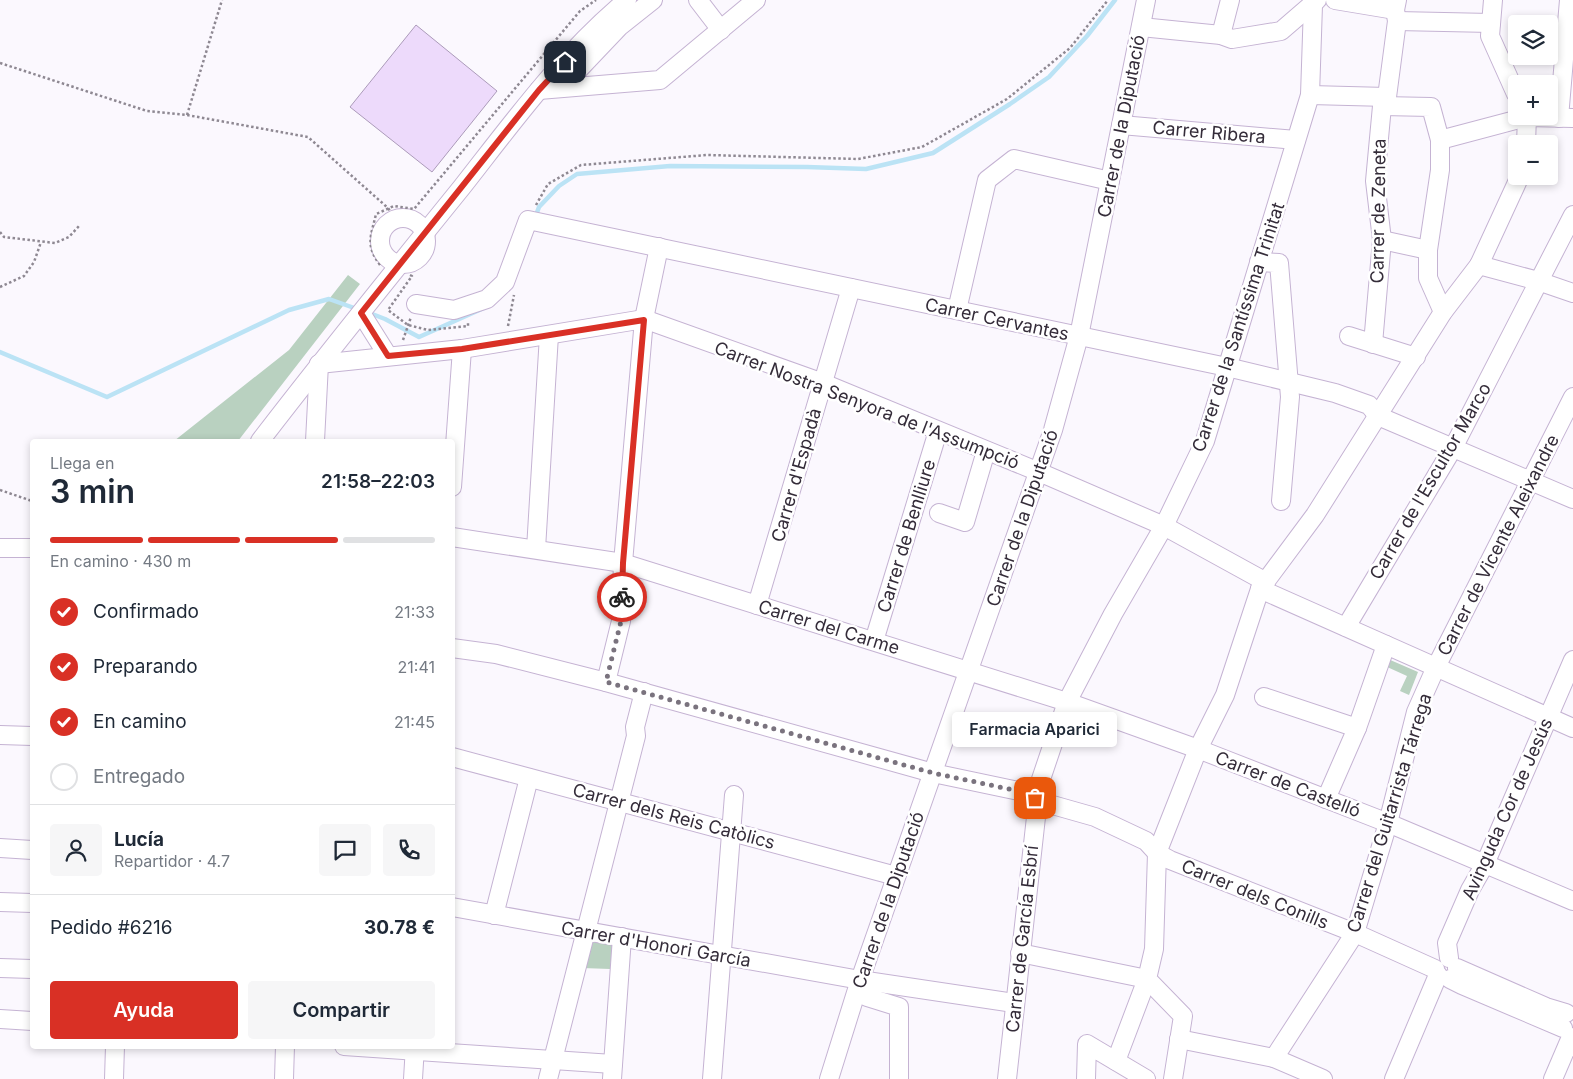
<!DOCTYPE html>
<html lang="es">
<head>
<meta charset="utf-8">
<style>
  body { margin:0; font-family:Inter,sans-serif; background:#f6f6f7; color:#1f2937; height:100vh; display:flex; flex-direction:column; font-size:19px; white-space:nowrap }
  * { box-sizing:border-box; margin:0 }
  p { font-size:16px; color:#747a83 }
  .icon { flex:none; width:28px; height:28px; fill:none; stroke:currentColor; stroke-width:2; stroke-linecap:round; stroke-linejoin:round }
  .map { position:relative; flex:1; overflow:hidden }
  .drawer { position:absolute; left:30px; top:439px; width:425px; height:610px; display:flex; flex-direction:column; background:#fff; border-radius:5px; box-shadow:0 2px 8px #0003 }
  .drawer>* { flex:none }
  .tools { position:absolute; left:1508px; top:15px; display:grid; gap:10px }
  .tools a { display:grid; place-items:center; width:50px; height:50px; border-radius:5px; background:#fff; box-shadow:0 2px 8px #0003; font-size:25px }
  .pin { position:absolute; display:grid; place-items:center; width:42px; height:42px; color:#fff; margin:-21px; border-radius:10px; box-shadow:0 2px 8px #0006 }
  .courier { position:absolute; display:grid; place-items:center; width:50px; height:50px; margin:-25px; border:4px solid #d93025; border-radius:50%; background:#fff; color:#222; box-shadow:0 1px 6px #0007 }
  .bubble { position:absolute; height:35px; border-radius:5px; background:#fff; box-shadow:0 2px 8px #0003; font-size:16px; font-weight:600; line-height:35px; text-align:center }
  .headline em { font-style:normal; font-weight:600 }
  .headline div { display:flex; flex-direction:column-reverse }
  .headline { display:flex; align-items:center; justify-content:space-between; height:85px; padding:0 20px }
  h1 { font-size:32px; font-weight:600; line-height:38px }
  .bar { display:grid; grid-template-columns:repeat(4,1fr); gap:8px 5px; align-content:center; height:60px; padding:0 20px }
  .bar i { height:6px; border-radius:4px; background:#e0e1e3 }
  .bar .current { background:#d93025 }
  .bar p { grid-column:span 4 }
  .line { display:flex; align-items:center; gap:12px; padding:0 20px; border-top:1px solid #e0e1e3 }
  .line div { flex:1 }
  .round { display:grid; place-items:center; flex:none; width:52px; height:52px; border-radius:5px; background:#f6f6f7 }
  ol { padding:0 20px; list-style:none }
  li { display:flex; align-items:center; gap:15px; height:55px }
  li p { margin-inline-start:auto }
  li .icon { padding:5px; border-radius:50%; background:#d93025; color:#fff; stroke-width:4 }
  li:last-child { color:#747a83 }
  li i { width:28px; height:28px; border:2px solid #e0e1e3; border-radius:50% }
  .cta { display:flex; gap:10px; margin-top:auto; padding:10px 20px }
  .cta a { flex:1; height:58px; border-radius:5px; background:#d93025; color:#fff; font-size:20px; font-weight:600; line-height:58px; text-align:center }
  .cta a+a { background:#f6f6f7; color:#1f2937 }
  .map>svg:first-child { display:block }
  .green { fill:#b9d1c0 }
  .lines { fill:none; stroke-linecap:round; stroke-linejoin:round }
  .stream { stroke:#bbe3f5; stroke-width:4.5 }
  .building { fill:#eddafb; stroke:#ac9bba }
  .minor-casing { stroke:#c5b3d3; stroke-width:20 }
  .path { stroke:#8e8892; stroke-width:2.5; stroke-dasharray:2.5 2.5; stroke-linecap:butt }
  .minor { stroke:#fff; stroke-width:18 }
  .done { stroke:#7a737e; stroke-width:5; stroke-dasharray:0 9 }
  .route { stroke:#d93025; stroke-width:6 }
  .labels { text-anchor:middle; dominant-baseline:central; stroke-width:5; stroke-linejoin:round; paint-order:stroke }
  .street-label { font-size:18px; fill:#342c39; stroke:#fff }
</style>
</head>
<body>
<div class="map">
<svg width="1573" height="1079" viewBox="0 0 1573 1079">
  <rect width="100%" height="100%" fill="#fbf8fe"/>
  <!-- green -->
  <g class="green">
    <polygon points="348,275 360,284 238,441 174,441 289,350"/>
    <polygon points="1388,659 1418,672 1409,695 1400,691 1407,676 1385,666"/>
    <polygon points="589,941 613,944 610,969 582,968"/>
  </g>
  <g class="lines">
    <!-- stream -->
    <g class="stream">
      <polyline points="535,218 539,207 559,186 577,174 670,166 807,167 866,169 933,153 1010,104 1049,77 1087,36 1115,0"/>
      <polyline points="367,312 385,319 419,337 486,307"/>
      <polyline points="0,352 107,397 289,310 329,299 357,309"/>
    </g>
  </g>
  <!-- building -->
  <polygon class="building" points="416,25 497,91 432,172 350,107"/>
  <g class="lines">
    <defs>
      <g id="minor">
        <polyline points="698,0 721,30"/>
        <polyline points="1335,0 1395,10"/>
        <polyline points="1493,0 1490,36 1516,94"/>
        <polyline points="1397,21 1491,23"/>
        <polyline points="1141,27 1221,35 1232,39 1281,31 1317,0"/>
        <polyline points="1221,35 1230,0"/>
        <polyline points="561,88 619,27 653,0"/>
        <polyline points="539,90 660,80 756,0"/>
        <polyline points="1310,95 1387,97"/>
        <polyline points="1382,106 1431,107 1440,140 1440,170 1428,250 1428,278 1443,312"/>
        <polyline points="1559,118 1569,0"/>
        <polyline points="1121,125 1296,140"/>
        <polyline points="1440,140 1527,117 1573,118"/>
        <polyline points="1526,144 1527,116"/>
        <circle cx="403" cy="241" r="23"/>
        <polyline points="1382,240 1428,250"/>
        <polyline points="1259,262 1279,263 1290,397 1281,501"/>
        <polyline points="1479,265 1538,281 1573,293"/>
        <polyline points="416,304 454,310 487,299 505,282 528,220 1227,367 1335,393 1369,405 1378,416 1573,499"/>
        <polyline points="957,310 987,180 1014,159 1110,181"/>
        <polyline points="361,313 388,356"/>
        <polyline points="1349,336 1416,357"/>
        <polyline points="1373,344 1382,240 1375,181 1382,106 1387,97 1397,21 1395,10 1397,0"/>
        <polyline points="319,364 462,349 644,319 823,383 1039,472 1164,526 1266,582"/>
        <path d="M 260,441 C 326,355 394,271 462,187 C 513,122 563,53 627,0"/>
        <polyline points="315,441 319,364"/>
        <polyline points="452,487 462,349"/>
        <polyline points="939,513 965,522 986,451"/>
        <polyline points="452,537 623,563 1067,702 1198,749 1388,823 1573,901"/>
        <polyline points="0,548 32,548"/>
        <polyline points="536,549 549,335"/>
        <polyline points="1260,589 1573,728"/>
        <polyline points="757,605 851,288"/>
        <polyline points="1346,627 1453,448 1573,215"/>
        <polyline points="874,641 938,431"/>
        <polyline points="452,648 496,654 606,682 933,773 1028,793 1042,802 1095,817 1146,841 1157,853 1170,860 1355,933 1435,969"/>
        <polyline points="606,682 621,621 623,563 644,319 659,247"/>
        <polyline points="1264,697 1357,728"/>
        <polyline points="0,735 32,736"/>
        <polyline points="452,757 896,876"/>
        <polyline points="1035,797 1067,702 1113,614 1164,526 1205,441 1310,95 1313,5"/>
        <polyline points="1326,799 1357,728 1386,645"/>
        <polyline points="0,848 32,850"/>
        <polyline points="0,902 32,903"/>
        <polyline points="452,907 860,980 1014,1003"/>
        <polyline points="494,915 529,778"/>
        <polyline points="1020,953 1147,979 1116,1061"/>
        <polyline points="1449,958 1447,943 1470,890 1485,864 1573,660"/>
        <polyline points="0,968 32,969"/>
        <polyline points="1457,968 1546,1007 1566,1013"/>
        <polyline points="1450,979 1462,985 1563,1028"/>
        <polyline points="860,980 867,997 899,1007 899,1079"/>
        <polyline points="0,1019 32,1021"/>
        <polyline points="1179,1039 1274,1058 1323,1079"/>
        <polyline points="344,1046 613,1064"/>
        <polyline points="1274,1058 1355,933 1388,823 1416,712 1436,667 1573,397"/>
        <polyline points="114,1079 115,1046"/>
        <polyline points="284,1079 285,1046"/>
        <polyline points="413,1079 415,1046"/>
        <polyline points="548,1079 636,736 635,727 644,692"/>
        <polyline points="612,1079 622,937"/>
        <polyline points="712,1079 734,795"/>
        <polyline points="829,1079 860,980 1053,430 1079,336 1146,0"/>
        <polyline points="1007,1079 1038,799"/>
        <polyline points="1086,1079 1087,1044 1146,1079"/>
        <polyline points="1173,1079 1183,1016 1147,979 1154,949 1157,853 1198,749 1225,695 1260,589 1315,515 1443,312 1479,265 1520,176"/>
        <polyline points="1394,1079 1438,975"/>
        <polyline points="1553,1079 1571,1037"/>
      </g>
    </defs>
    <!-- minor casing -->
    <use href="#minor" class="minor-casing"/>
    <!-- path -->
    <g class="path">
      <polyline points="0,63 147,111 187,115 308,137 388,208 397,220"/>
      <polyline points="187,115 222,0"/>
      <polyline points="536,205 548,184 581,165 707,155 858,159 922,147 1007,99 1070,48 1108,0"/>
      <polyline points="0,232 4,237 55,243 69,237 79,226"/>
      <path d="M 380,265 C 365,245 371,236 376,214 L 394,206 L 414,209 L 580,11 L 596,0"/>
      <polyline points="410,275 412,276 388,310 408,325 428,330 468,326 468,322"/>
      <polyline points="0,287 24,276 34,262 41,242"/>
      <polyline points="508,326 514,295"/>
      <polyline points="403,340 411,317"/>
      <polyline points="0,490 32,501"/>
    </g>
    <!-- minor -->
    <use href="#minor" class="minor"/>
  </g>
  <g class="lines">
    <!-- done -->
    <polyline class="done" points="622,597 621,621 606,682 933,773 1028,793 1035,798"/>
    <!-- route -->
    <polyline class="route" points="565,62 539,90 361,313 388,356 462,349 644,320 623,563 622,597"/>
  </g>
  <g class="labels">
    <!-- street labels -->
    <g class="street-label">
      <text transform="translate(1121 126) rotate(-79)">Carrer de la Diputació</text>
      <text transform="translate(1209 132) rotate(5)">Carrer Ribera</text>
      <text transform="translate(1378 211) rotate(-89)">Carrer de Zeneta</text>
      <text transform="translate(997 319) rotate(12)">Carrer Cervantes</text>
      <text transform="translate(1238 327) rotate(-72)">Carrer de la Santíssima Trinitat</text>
      <text transform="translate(867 405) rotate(21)">Carrer Nostra Senyora de l'Assumpció</text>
      <text transform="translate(796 475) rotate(-74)">Carrer d'Espadà</text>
      <text transform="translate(1430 481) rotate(-60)">Carrer de l'Escultor Marco</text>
      <text transform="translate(1022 518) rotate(-71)">Carrer de la Diputació</text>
      <text transform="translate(906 536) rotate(-73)">Carrer de Benlliure</text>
      <text transform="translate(1498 545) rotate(-63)">Carrer de Vicente Aleixandre</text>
      <text transform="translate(829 627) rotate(17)">Carrer del Carme</text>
      <text transform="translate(1288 784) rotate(21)">Carrer de Castelló</text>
      <text transform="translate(1507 809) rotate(-66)">Avinguda Cor de Jesús</text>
      <text transform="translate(1389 813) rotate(-73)">Carrer del Guitarrista Tárrega</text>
      <text transform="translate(674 816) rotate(15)">Carrer dels Reis Catòlics</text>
      <text transform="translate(1255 894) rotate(22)">Carrer dels Conills</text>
      <text transform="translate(888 900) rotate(-71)">Carrer de la Diputació</text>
      <text transform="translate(1022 939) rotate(-84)">Carrer de García Esbrí</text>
      <text transform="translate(656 944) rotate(10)">Carrer d'Honori García</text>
    </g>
  </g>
</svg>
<div class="tools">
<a><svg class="icon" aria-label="layers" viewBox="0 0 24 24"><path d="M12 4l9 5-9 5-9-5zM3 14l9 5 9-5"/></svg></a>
<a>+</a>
<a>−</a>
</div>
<div class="pin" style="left:1035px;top:798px;background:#ea580c"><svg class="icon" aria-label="bag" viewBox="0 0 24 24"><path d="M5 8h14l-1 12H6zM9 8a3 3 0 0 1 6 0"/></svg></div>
<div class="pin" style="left:565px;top:62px;background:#1f2937"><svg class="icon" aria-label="home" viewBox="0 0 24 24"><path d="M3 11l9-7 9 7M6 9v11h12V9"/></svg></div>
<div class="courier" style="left:622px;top:597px"><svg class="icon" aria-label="bike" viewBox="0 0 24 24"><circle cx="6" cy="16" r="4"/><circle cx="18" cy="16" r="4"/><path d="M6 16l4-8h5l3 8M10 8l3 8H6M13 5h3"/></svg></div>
<div class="bubble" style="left:952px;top:712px;width:165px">Farmacia Aparici</div>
<section class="drawer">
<div class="headline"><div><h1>3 min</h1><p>Llega en</p></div><em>21:58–22:03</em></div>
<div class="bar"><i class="current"></i><i class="current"></i><i class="current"></i><i></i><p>En camino · 430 m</p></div>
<ol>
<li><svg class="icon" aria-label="check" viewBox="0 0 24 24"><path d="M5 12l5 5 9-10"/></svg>Confirmado<p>21:33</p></li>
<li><svg class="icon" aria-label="check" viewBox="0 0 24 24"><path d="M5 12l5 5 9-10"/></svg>Preparando<p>21:41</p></li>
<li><svg class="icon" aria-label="check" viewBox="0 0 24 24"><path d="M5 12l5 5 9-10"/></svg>En camino<p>21:45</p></li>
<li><i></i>Entregado</li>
</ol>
<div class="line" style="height:90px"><a class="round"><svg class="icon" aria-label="person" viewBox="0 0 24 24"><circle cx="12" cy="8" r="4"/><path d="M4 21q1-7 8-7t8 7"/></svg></a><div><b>Lucía</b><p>Repartidor · 4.7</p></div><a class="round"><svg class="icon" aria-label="chat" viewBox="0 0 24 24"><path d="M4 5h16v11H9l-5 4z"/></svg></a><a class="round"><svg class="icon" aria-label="phone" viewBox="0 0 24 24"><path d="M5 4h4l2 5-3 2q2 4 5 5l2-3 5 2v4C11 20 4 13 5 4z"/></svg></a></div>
<div class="line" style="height:65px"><div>Pedido #6216</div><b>30.78 €</b></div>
<div class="cta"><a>Ayuda</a><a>Compartir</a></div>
</section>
</div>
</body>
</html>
